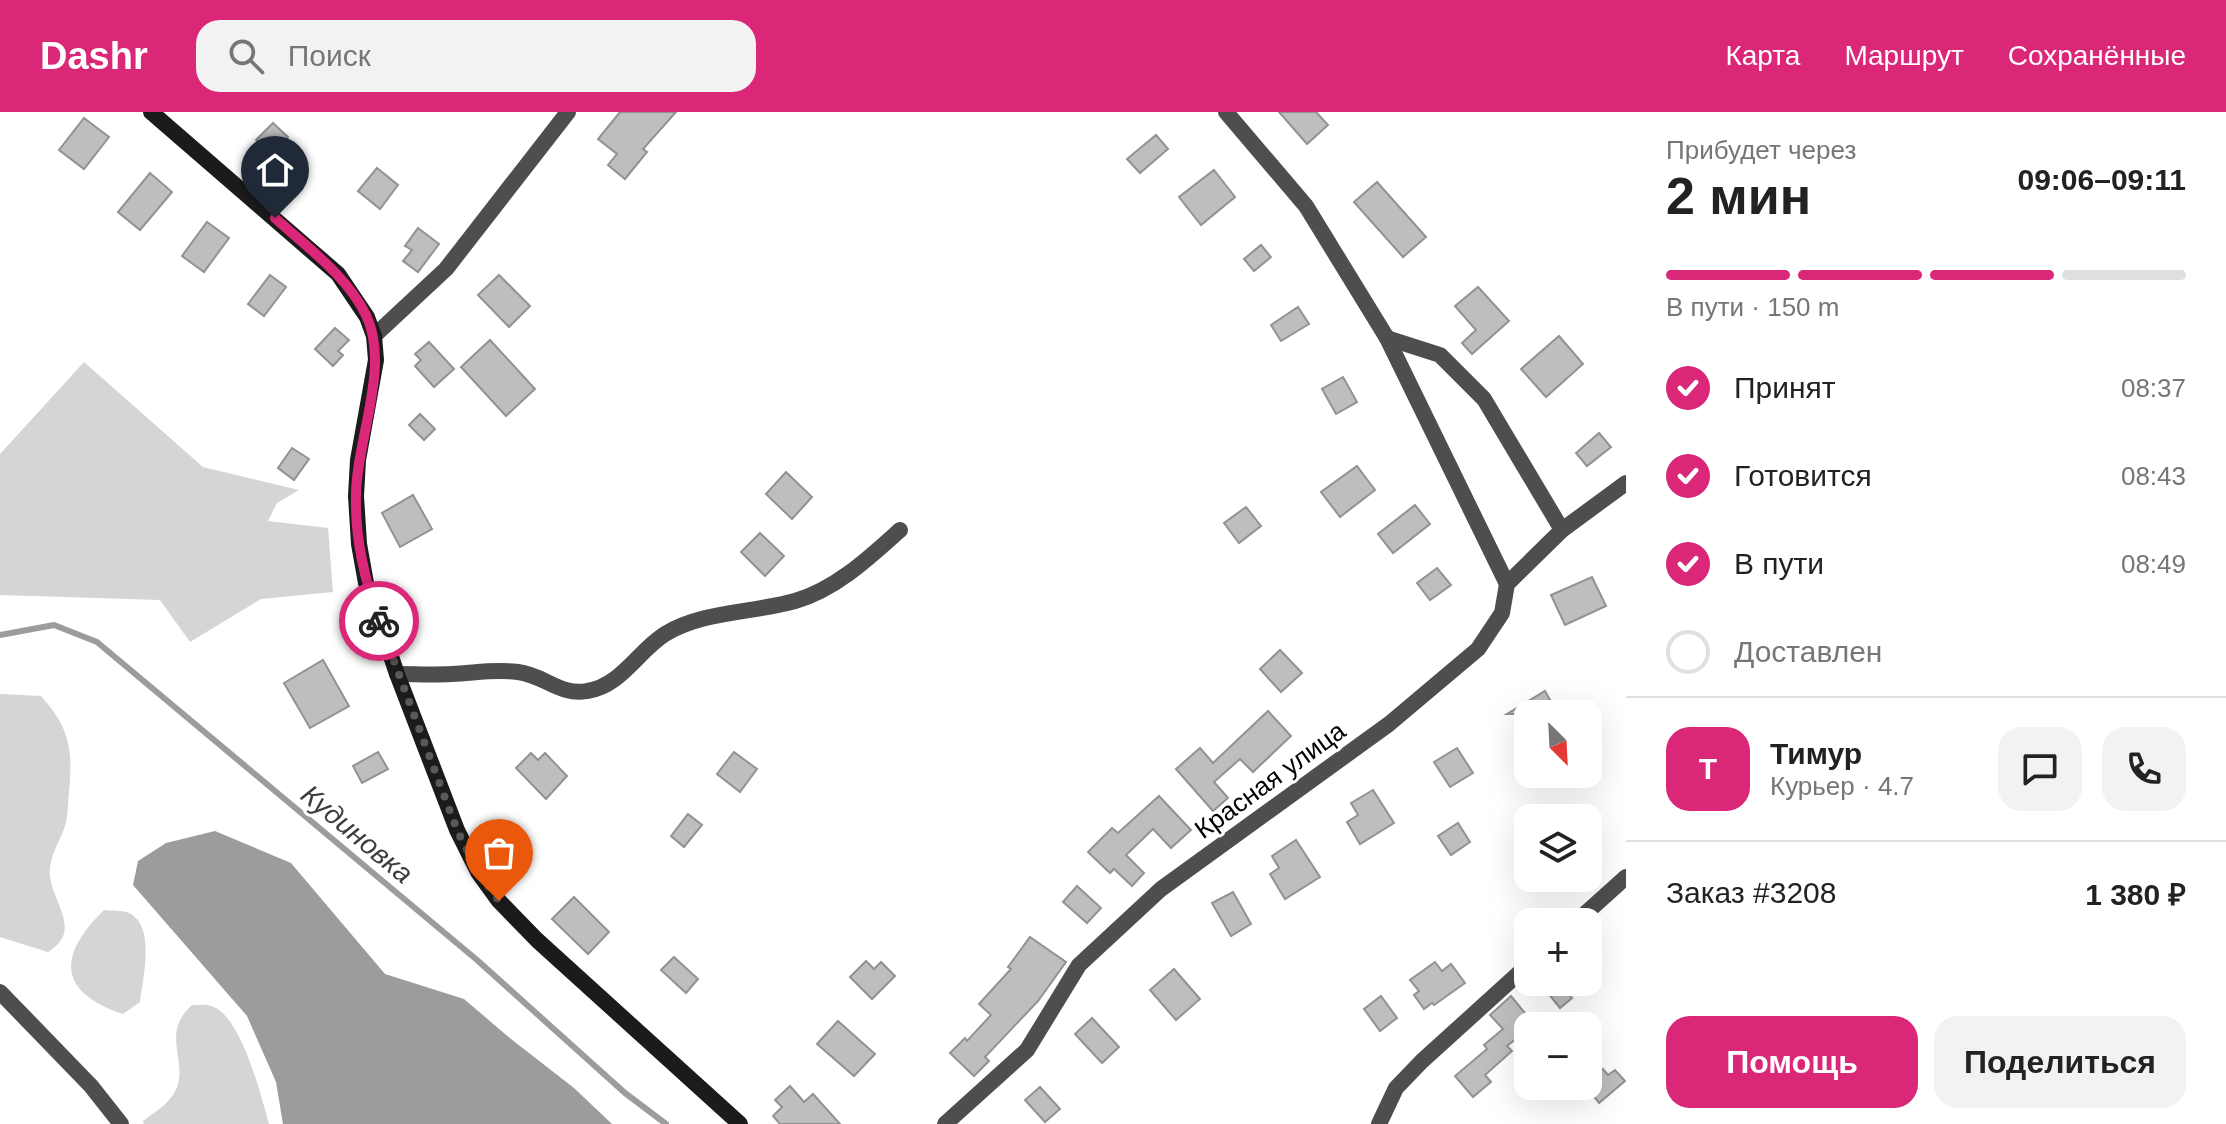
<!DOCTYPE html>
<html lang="ru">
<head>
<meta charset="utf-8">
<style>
  body { margin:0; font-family:Helvetica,sans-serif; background:#f2f2f2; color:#222; height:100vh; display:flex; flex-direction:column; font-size:30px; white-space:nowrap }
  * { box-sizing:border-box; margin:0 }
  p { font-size:26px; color:#767676 }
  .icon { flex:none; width:44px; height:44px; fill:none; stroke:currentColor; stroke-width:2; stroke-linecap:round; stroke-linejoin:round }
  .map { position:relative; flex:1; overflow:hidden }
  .drawer { display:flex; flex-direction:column; background:#fff; width:600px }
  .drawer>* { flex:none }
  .needle { width:52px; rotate:156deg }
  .buttons { position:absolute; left:1514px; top:588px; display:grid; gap:16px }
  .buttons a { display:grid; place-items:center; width:88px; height:88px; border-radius:16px; background:#fff; box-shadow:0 8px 32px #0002; font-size:40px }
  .pin { position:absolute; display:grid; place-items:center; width:68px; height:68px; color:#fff; margin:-82px -34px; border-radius:50% 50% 50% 0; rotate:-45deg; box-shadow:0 0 8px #0007 }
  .pin .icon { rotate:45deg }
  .courier { position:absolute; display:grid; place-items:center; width:80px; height:80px; margin:-40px; border:6px solid #db2777; border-radius:50%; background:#fff; color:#222; box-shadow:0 2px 10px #0007 }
  .head em { font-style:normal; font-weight:700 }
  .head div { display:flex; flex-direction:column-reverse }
  .head { display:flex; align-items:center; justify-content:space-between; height:136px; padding:0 40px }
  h1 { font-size:52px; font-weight:700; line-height:60px }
  .bar { display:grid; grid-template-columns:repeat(4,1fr); gap:12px 8px; align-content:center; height:96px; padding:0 40px }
  .bar i { height:10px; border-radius:6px; background:#e0e0e0 }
  .bar .selected { background:#db2777 }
  .bar p { grid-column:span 4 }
  .line { display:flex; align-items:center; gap:20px; padding:0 40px; border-top:2px solid #e0e0e0 }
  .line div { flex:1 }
  .round { display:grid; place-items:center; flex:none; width:84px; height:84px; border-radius:24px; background:#f2f2f2 }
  ol { padding:0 40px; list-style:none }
  li { display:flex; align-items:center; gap:24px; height:88px }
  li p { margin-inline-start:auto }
  li .icon { padding:8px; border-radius:50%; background:#db2777; color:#fff; stroke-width:4 }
  li:last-child { color:#767676 }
  li i { width:44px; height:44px; border:4px solid #e0e0e0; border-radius:50% }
  .button { display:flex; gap:16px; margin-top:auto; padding:16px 40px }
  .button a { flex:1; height:92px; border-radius:24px; background:#db2777; color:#fff; font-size:32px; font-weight:700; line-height:92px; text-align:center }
  .button a+a { background:#f2f2f2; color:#222 }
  header { display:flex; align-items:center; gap:48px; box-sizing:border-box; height:112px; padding:0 40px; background:#db2777; color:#fff }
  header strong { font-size:38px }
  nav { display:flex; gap:44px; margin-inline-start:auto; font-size:28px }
  .search { width:560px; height:72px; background:#f2f2f2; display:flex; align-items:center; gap:20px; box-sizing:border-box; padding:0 28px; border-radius:24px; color:#767676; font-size:30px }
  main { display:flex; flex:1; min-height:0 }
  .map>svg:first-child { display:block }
  .green { fill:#d5d5d5 }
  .water { fill:#9c9c9c }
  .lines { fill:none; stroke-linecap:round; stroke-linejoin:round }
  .stream { stroke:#9c9c9c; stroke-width:6 }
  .building { fill:#bebebe; stroke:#929292; stroke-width:2 }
  .street { stroke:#4e4e4e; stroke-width:16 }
  .secondary { stroke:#1b1b1b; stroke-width:16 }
  .done { stroke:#595959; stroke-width:8; stroke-dasharray:0 14.4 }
  .route { stroke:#db2777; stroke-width:10 }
  .labels { text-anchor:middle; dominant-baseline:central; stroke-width:6; stroke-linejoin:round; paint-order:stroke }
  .street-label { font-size:26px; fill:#000; stroke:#fff }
  .water-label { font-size:28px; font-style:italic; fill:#3d3d3d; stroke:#fff }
</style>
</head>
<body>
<header>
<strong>Dashr</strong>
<div class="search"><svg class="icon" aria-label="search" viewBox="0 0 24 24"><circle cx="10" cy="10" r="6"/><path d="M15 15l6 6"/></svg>Поиск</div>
<nav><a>Карта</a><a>Маршрут</a><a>Сохранённые</a></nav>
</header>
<main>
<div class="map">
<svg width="1626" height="1012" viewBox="0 0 1626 1012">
  <rect width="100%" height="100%" fill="#fff"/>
  <!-- green -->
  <g class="green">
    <polygon points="84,250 203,355 299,378 277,391 268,409 328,416 333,480 261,487 190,530 160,488 0,483 0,342"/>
    <path d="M 0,582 L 41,584 C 70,616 73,638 69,680 C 68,690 68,701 66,711 C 61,728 48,745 50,764 C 53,792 83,819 48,840 L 0,825 Z"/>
    <path d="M 104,798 C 112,799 123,798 129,801 C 156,814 143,866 140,890 L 123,902 C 58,880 57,844 104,798 Z"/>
    <path d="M 192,893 C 198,893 206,892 211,894 C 241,902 261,984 269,1012 L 144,1012 L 143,1009 C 156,999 174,989 178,972 C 185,944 162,920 192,893 Z"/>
  </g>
  <!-- water -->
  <polygon class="water" points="215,719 291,751 385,862 464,887 511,927 574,976 612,1012 283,1012 276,970 247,904 133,773 138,749 166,731"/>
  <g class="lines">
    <!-- stream -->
    <polyline class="stream" points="0,523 54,513 97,530 477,848 625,981 666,1012"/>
  </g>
  <!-- building -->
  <g class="building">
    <polygon points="620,0 676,0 643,37 647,40 625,67 608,53 617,42 598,27"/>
    <polygon points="1279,0 1316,0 1328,13 1307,32"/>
    <polygon points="84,6 109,25 84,57 59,38"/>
    <polygon points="273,11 288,25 271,43 256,28"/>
    <polygon points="1156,23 1168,37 1140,61 1127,47"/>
    <polygon points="377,56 398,73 380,97 358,79"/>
    <polygon points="1214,58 1235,85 1201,113 1179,85"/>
    <polygon points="150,61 172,80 140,118 118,100"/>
    <polygon points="1377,70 1426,125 1403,145 1354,90"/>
    <polygon points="207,110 229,126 204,160 182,144"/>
    <polygon points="418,116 439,132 418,160 403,149 412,138 405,134"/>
    <polygon points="1261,133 1271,145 1254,159 1244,147"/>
    <polygon points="270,163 286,175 264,204 248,192"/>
    <polygon points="499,163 530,194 509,215 478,183"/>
    <polygon points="1478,175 1509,209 1472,242 1462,231 1476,218 1455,194"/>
    <polygon points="1298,195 1309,212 1281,229 1271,213"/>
    <polygon points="335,216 349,228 338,239 343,243 333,254 315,237"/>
    <polygon points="1559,224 1583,252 1546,285 1521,257"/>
    <polygon points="490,228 535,277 506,304 461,255"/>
    <polygon points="429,230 454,257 434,275 415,254 421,248 415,242"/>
    <polygon points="1343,265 1357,290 1336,302 1322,277"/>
    <polygon points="420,302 435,317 424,328 409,313"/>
    <polygon points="1599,321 1611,335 1587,354 1576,341"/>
    <polygon points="292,336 309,347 294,368 278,356"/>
    <polygon points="1357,354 1375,378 1340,405 1321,380"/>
    <polygon points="786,360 812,385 792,407 766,382"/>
    <polygon points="413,383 432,417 400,435 382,401"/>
    <polygon points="1415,393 1430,412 1393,441 1378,422"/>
    <polygon points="1246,395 1261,414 1239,431 1224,411"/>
    <polygon points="760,421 784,444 765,464 741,440"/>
    <polygon points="1437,456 1451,473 1430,488 1417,471"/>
    <polygon points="1592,465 1606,494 1565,513 1551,483"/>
    <polygon points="1280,538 1302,561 1281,580 1260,557"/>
    <polygon points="323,548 349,594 310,616 284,571"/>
    <polygon points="1545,579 1558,602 1507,602"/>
    <polygon points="1268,599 1291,624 1253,660 1240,647 1214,670 1228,686 1213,699 1176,657 1200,636 1213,651"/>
    <polygon points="1457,636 1473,661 1450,675 1434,650"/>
    <polygon points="378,640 388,657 362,671 353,654"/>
    <polygon points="734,640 757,657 740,680 717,662"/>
    <polygon points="531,641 538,648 545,641 567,664 546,687 516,656"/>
    <polygon points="1373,678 1394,711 1360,732 1347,710 1358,703 1351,691"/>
    <polygon points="1159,684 1191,718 1171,736 1153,717 1126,743 1144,761 1132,774 1114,757 1110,761 1088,740 1112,716 1118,721"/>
    <polygon points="688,702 702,713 684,735 671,724"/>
    <polygon points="1458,711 1470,730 1451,743 1438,724"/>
    <polygon points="1296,728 1320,765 1285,787 1270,762 1279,756 1272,744"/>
    <polygon points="1077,774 1101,796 1087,811 1063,790"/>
    <polygon points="1233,780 1251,812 1231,824 1212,791"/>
    <polygon points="574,785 609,820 588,842 552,807"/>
    <polygon points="1030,825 1066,850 1038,889 985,945 989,949 974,964 950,941 965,926 967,929 991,903 979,892 1011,857 1008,855"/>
    <polygon points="674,845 698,867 686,881 661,858"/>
    <polygon points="866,849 874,857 881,850 895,864 872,887 850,865"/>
    <polygon points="1435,850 1442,859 1451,852 1465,871 1434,893 1432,891 1424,897 1414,883 1419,879 1410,868"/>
    <polygon points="1174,857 1200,887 1176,908 1150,878"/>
    <polygon points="1539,870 1559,870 1572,886 1560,896"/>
    <polygon points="1381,884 1397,906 1380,919 1364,897"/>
    <polygon points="1511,884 1534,912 1528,914 1528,917 1507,934 1512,939 1485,963 1491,970 1473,985 1455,964 1487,937 1484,933 1503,917 1490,903"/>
    <polygon points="1092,906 1119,935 1102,951 1075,922"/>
    <polygon points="838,909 875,942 854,964 817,932"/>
    <polygon points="1603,957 1608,963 1615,958 1625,969 1599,991 1586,974"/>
    <polygon points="790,974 804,990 813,982 840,1012 780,1012 773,1004 782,995 775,988"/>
    <polygon points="1040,975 1060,997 1045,1010 1025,988"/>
  </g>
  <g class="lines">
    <!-- street -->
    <g class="street">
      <polyline points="1226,0 1306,94 1387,226 1507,472"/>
      <polyline points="374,224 446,157 568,0"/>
      <polyline points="1387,226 1440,243 1484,287 1562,418"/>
      <path d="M 397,562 C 415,562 433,563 452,562 C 475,561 495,557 518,560 C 544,563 560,584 587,579 C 621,574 638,539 665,522 C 703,499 753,501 795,489 C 835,478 870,445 900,418"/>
      <polyline points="1576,810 1626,765"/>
      <polyline points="0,880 91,974 121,1012"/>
      <polyline points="945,1012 1027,938 1079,853 1161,777 1389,612 1478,537 1502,501 1507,472 1562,418 1626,371"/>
      <polyline points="1379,1012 1396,976 1422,949 1528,853"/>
    </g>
    <!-- secondary -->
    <polyline class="secondary" points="151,0 338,162 367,205 374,224 376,248 358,348 356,384 359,432 366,471 397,562 457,718 478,760 499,789 537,828 740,1012"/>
  </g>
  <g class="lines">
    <!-- done -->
    <polyline class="done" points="379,509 457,718 478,760 499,789"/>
    <!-- route -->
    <path class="route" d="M 275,106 C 308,136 346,163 366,203 C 391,255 356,328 356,384 C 355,428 365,468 379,509"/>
  </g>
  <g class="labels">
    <!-- street labels -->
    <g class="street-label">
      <text transform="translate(1270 668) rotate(-36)">Красная улица</text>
    </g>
    <!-- water labels -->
    <g class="water-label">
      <text transform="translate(357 722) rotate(40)">Кудиновка</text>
    </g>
  </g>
</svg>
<div class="buttons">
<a><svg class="needle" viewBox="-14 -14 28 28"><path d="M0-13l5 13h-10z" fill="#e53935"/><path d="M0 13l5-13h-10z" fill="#767676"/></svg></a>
<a><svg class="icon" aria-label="layers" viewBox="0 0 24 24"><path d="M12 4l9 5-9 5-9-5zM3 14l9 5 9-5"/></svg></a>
<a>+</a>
<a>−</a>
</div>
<div class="pin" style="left:499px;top:789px;background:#ea580c"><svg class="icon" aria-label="bag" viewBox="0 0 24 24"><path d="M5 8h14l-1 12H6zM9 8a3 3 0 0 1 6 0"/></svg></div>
<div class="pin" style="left:275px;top:106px;background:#1f2937"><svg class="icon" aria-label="home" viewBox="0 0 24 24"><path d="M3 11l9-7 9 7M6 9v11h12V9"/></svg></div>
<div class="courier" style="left:379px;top:509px"><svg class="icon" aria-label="bike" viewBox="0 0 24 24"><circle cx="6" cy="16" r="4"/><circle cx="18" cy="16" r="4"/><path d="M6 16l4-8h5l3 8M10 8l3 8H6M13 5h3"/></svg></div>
</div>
<section class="drawer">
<div class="head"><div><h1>2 мин</h1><p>Прибудет через</p></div><em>09:06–09:11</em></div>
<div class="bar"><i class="selected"></i><i class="selected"></i><i class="selected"></i><i></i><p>В пути · 150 m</p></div>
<ol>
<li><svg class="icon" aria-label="check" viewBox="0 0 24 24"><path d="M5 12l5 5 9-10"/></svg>Принят<p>08:37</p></li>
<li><svg class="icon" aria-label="check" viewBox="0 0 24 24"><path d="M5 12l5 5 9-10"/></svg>Готовится<p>08:43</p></li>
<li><svg class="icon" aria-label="check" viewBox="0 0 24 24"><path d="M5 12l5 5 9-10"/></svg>В пути<p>08:49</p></li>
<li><i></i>Доставлен</li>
</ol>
<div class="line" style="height:144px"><b class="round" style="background:#db2777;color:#fff">Т</b><div><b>Тимур</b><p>Курьер · 4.7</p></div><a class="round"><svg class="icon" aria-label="chat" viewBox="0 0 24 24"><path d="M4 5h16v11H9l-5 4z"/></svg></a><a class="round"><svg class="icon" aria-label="phone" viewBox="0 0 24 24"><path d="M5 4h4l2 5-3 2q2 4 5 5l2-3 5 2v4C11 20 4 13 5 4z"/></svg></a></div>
<div class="line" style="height:104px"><div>Заказ #3208</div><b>1 380 ₽</b></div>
<div class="button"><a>Помощь</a><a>Поделиться</a></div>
</section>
</main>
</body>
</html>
